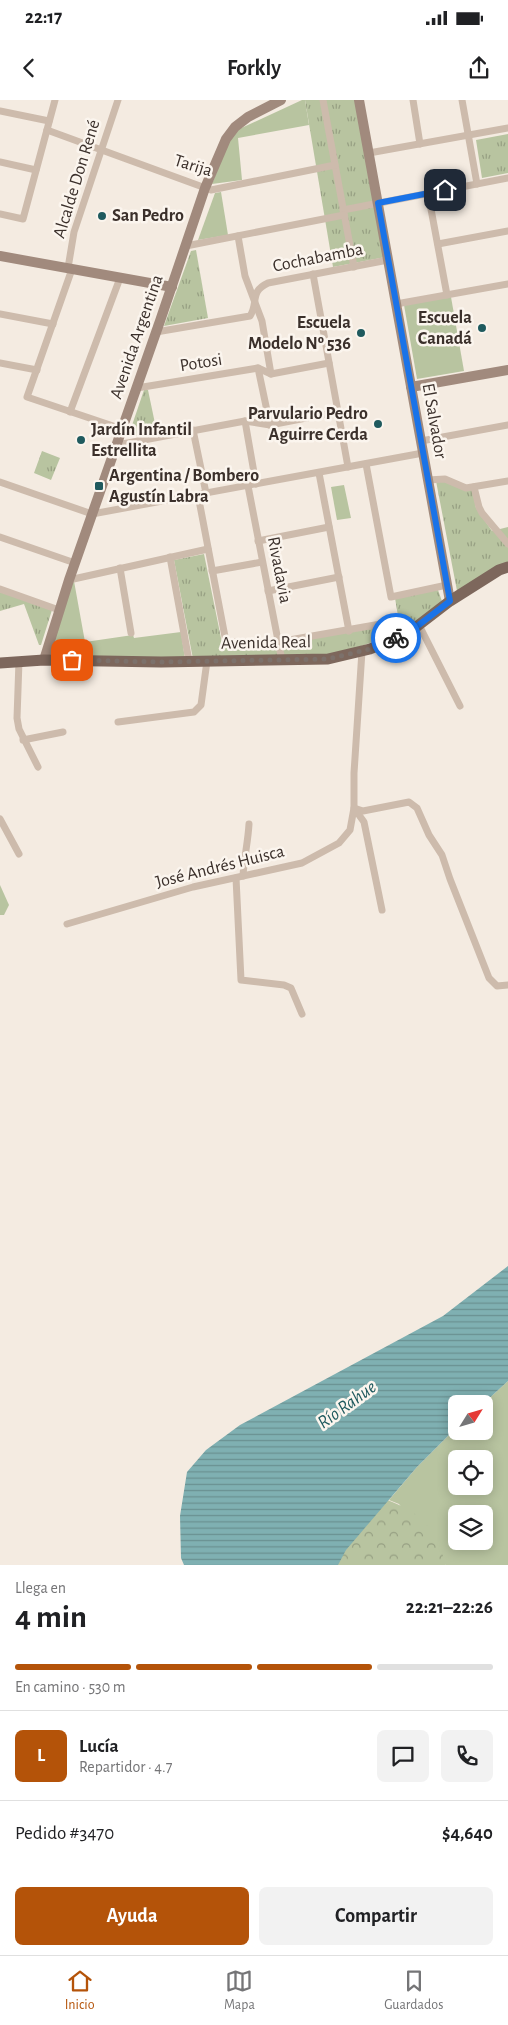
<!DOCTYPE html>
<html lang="es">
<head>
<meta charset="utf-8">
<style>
  body { margin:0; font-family:"Alegreya Sans",sans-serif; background:#f2f2f2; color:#202124; height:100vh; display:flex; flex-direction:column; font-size:19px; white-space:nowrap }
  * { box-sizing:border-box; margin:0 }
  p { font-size:16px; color:#757577 }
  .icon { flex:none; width:28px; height:28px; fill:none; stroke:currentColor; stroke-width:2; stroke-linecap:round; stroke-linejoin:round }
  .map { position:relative; height:1465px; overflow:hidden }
  .drawer { display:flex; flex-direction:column; background:#fff; flex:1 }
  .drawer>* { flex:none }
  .needle { width:32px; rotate:53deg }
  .buttons { position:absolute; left:448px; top:1295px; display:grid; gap:10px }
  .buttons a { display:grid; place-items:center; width:45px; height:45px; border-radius:8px; background:#fff; box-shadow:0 2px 12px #0003; font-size:25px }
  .pin { position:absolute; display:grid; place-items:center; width:42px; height:42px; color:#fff; margin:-21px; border-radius:10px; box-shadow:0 2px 8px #0006 }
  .courier { position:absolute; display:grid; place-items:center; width:50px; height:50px; margin:-25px; border:4px solid #1a73e8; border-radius:50%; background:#fff; color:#222; box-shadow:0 1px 6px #0007 }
  .summary em { font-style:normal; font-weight:600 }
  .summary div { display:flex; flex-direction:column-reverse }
  .summary { display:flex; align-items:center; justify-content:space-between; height:85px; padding:0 15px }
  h1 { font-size:32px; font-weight:600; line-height:38px }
  .bar { display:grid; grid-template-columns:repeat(4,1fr); gap:8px 5px; align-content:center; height:60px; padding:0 15px }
  .bar i { height:6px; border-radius:4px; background:#e0e0e0 }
  .bar .current { background:#b45309 }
  .bar p { grid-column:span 4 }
  .line { display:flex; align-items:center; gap:12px; padding:0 15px; border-top:1px solid #e0e0e0 }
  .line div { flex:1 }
  .round { display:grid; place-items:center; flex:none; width:52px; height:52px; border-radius:8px; background:#f2f2f2 }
  .button { display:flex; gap:10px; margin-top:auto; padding:10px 15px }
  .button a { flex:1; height:58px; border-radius:8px; background:#b45309; color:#fff; font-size:20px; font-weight:600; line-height:58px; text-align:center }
  .button a+a { background:#f2f2f2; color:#202124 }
  .status { display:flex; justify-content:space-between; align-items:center; height:35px; padding:0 25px; background:#fff; direction:ltr }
  .status svg { height:14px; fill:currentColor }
  header { display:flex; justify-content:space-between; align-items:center; height:65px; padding:0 15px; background:#fff; font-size:22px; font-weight:600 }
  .tabs { display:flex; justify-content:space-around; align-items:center; height:70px; border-top:1px solid #e0e0e0; background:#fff; font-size:14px; color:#757577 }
  .tabs a { display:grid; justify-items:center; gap:2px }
  .tabs .current { color:#b45309 }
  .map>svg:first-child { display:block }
  .grass { fill:#b8c4a0; fill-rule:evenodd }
  .forest { fill:url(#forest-crowns) }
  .park { fill:url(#park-tufts) }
  .water { fill:url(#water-rules) }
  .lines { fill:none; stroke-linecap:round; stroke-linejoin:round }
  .street { stroke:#cdbbac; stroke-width:7 }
  .secondary { stroke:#a18a7d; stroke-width:10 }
  .primary { stroke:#7d675c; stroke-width:11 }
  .done { stroke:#7c716b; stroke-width:5; stroke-dasharray:0 9 }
  .route { stroke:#1a73e8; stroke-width:6 }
  .poi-dot { fill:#1f5a5e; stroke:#fbf5ee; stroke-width:2 }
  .labels { text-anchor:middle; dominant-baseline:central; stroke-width:5; stroke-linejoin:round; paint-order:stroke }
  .street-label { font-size:18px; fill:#3b302b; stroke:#fbf5ee }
  .poi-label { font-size:18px; font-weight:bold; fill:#3b302b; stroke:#fbf5ee; text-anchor:start }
  .water-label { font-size:19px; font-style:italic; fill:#1f5a5e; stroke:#fbf5ee }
</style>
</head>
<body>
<div class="status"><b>22:17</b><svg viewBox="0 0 49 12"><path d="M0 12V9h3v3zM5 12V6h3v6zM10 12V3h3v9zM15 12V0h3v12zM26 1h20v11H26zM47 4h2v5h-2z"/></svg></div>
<header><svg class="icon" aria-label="back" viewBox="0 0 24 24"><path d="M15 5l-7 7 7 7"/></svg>Forkly<svg class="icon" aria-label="share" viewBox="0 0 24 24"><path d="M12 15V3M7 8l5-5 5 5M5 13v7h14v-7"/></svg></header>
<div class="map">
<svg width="508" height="1465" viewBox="0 0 508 1465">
  <defs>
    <pattern id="forest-crowns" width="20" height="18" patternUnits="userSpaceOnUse" patternTransform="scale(1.25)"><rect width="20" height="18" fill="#b8c4a0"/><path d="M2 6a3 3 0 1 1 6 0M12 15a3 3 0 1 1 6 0" fill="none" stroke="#97a083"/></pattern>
    <pattern id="park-tufts" width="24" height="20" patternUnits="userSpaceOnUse" patternTransform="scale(1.25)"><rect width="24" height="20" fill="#b8c4a0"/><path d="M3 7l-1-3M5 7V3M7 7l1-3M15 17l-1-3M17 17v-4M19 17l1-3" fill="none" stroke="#97a083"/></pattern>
    <pattern id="water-rules" width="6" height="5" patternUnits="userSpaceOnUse" patternTransform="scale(1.25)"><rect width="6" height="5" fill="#7fb0b2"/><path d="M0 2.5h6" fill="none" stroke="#699091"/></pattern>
  </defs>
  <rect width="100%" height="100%" fill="#f4ebe1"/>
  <!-- grass -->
  <g class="grass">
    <polygon points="302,0 305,0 309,25 238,38 242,80 212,84 229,41 237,30"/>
    <polygon points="221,92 228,135 198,140 215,93"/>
    <polygon points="451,197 464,271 417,279 404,205"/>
    <polygon points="344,385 351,418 337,420 331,387"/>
    <polygon points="73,481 74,481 85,542 133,535 134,538 181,532 185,559 53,556 50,550"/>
    <polygon points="0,785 9,805 4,815 0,815"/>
    <path d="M 508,1281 L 508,1465 L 446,1465 L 399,1404 L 389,1400 L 417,1367 L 456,1328 L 456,1331 L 484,1331 L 483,1304 ZM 456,1359 L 484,1359 L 484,1386 L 456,1386 ZM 456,1414 L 484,1414 L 484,1441 L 456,1441 Z"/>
  </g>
  <!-- forest -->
  <path class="forest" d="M 382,1398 C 421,1412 434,1426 446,1465 L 330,1465 Z"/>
  <!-- park -->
  <g class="park">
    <polygon points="305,0 355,0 386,157 333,167"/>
    <polygon points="508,34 508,73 482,78 476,40"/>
    <polygon points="196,150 208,218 164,226 191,151"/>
    <polygon points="144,290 148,290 157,333 128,337"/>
    <polygon points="42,351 60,358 51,380 34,373"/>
    <polygon points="436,381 447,381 472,388 476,408 492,431 508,427 508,464 458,496"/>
    <polygon points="204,454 222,543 227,546 276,544 279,559 193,559 174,460"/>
    <polygon points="438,490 443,504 403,532 328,557 284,558 280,545 399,522 395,498"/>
    <polygon points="0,492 52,510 41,545 39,545 24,504 0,511"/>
  </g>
  <!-- water -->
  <polygon class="water" points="508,1166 508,1281 483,1304 456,1304 456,1328 417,1367 346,1450 338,1465 184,1465 181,1458 180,1416 187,1372 206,1350 240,1325 443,1216"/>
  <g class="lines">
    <!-- street -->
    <g class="street">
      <polyline points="323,0 354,167"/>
      <polyline points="413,0 420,44"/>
      <polyline points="462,0 477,84"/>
      <polyline points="0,11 49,21"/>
      <polyline points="47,30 211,90 335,65"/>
      <polyline points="369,53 508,28"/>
      <polyline points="0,62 36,70"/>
      <polyline points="428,93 447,195"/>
      <polyline points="343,110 508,78"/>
      <polyline points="0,114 23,119 55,0"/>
      <polyline points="238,136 245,176 262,221 271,274"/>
      <polyline points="438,144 508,131"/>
      <polyline points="186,146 344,115"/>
      <polyline points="68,168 74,132 118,0"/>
      <polyline points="72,169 27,297 122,329"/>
      <polyline points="313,174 348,367"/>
      <polyline points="396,204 508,184"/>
      <polyline points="0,214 53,224"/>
      <path d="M 156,232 L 250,216 C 259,202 249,192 268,183 L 388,160"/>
      <polyline points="0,263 37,270"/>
      <polyline points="258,268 270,325"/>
      <polyline points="137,288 258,268 271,274 329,263"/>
      <polyline points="70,312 120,178"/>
      <polyline points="245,321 256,384"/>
      <polyline points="193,330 206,393"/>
      <polyline points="421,341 508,325"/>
      <polyline points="117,345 245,321 270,325 337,312"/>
      <polyline points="366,364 391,497 447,485"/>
      <polyline points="319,373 349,531"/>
      <polyline points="428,380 445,379 466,388 508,381"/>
      <polyline points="0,382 92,414 423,353"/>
      <polyline points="248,386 282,561"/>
      <polyline points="474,387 479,407 482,413 508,444"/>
      <polyline points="198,395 226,542 278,542 392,522"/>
      <polyline points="0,437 75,463"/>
      <polyline points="258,441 329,427"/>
      <polyline points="170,457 189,561"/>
      <polyline points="120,468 131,533"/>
      <polyline points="212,471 262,462"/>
      <polyline points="69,480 208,449"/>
      <polyline points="0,489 59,510"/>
      <polyline points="268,491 339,477"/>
      <polyline points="419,525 460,606"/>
      <polyline points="362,551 354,673 354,708 364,722 382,810"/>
      <polyline points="19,561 17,618 19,629 38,667"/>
      <polyline points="118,622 194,612 201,605 207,561"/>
      <polyline points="23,640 63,632"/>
      <polyline points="0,719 19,754"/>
      <path d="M 243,776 C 244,758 248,742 249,724"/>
      <polyline points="236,778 241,880 284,885 291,888 302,914"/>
      <polyline points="67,824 193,787 302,763 339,743 350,730 354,708 363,711 409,702 417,708 429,735 442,755 450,779 489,878 497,886 508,885"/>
    </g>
    <!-- secondary -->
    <g class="secondary">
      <polyline points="359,0 450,501"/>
      <polyline points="0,156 172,187"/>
      <polyline points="411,287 508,270"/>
      <polyline points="44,560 69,480 160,221 205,88 226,39 235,27 248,17 281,0"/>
    </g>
    <!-- primary -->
    <polyline class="primary" points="0,563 44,560 161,562 328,559 370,549 407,534 450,501 499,470 508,467"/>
  </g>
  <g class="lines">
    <!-- done -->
    <polyline class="done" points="72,560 161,562 328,559 370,549 396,538"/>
    <!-- route -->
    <polyline class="route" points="396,538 407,534 450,501 378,103 445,90"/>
  </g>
  <!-- markers -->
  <g class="poi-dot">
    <circle cx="102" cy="116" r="5"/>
    <circle cx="482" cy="228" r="5"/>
    <circle cx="361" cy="233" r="5"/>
    <circle cx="378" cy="324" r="5"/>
    <circle cx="81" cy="340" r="5"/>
    <rect x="94" y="381" width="10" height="10" rx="2.5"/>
  </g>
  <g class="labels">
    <!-- street labels -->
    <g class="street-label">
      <text transform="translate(193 66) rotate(17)">Tarija</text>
      <text transform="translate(77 79) rotate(-73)">Alcalde Don René</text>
      <text transform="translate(318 158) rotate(-11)">Cochabamba</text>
      <text transform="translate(137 237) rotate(-71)">Avenida Argentina</text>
      <text transform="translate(201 263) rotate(-9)">Potosi</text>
      <text transform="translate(434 321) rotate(80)">El Salvador</text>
      <text transform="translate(279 470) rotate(79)">Rivadavia</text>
      <text transform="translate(266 543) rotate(-1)">Avenida Real</text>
      <text transform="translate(220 767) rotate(-14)">José Andrés Huisca</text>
    </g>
    <!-- poi labels -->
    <g class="poi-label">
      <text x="112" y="116">San Pedro</text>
      <text x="472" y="218" text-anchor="end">Escuela<tspan x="472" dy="21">Canadá</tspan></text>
      <text x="351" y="223" text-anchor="end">Escuela<tspan x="351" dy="21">Modelo Nº 536</tspan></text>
      <text x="368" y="314" text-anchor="end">Parvulario Pedro<tspan x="368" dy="21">Aguirre Cerda</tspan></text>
      <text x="91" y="330">Jardín Infantil<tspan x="91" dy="21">Estrellita</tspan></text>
      <text x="109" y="376">Argentina / Bombero<tspan x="109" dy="21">Agustín Labra</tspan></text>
    </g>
    <!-- water labels -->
    <g class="water-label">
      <text transform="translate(347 1305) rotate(-36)">Río Rahue</text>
    </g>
  </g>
</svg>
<div class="buttons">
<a><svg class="needle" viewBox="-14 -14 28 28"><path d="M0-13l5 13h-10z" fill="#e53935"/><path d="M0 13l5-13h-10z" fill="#757577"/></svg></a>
<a><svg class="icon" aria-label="locate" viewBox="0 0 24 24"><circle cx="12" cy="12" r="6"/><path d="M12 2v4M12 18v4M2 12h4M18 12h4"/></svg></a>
<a><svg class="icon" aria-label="layers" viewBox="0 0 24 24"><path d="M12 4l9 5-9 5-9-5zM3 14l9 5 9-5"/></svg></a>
</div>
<div class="pin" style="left:72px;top:560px;background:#ea580c"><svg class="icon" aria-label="bag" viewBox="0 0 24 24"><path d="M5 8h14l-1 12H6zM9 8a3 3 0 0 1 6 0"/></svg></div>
<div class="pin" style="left:445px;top:90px;background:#1f2937"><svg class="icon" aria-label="home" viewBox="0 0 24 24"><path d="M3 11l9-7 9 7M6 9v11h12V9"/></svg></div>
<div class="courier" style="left:396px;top:538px"><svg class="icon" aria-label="bike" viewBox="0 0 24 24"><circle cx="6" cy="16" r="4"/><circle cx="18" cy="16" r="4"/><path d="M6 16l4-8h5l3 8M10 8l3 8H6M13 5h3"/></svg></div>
</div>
<section class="drawer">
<div class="summary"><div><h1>4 min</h1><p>Llega en</p></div><em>22:21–22:26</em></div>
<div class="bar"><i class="current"></i><i class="current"></i><i class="current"></i><i></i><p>En camino · 530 m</p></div>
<div class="line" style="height:90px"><b class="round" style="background:#b45309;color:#fff">L</b><div><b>Lucía</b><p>Repartidor · 4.7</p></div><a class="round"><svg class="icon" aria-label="chat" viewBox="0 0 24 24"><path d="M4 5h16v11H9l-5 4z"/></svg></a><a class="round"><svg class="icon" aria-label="phone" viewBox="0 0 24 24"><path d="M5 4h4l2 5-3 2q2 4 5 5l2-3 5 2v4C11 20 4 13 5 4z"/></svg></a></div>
<div class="line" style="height:65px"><div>Pedido #3470</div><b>$4,640</b></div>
<div class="button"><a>Ayuda</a><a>Compartir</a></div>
</section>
<nav class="tabs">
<a class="current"><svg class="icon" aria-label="home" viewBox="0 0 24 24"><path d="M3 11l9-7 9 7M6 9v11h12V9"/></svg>Inicio</a>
<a><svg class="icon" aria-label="map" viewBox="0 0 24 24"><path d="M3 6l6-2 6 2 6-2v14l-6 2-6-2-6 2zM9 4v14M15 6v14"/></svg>Mapa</a>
<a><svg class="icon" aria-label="saved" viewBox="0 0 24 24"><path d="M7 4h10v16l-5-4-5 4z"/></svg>Guardados</a>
</nav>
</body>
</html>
